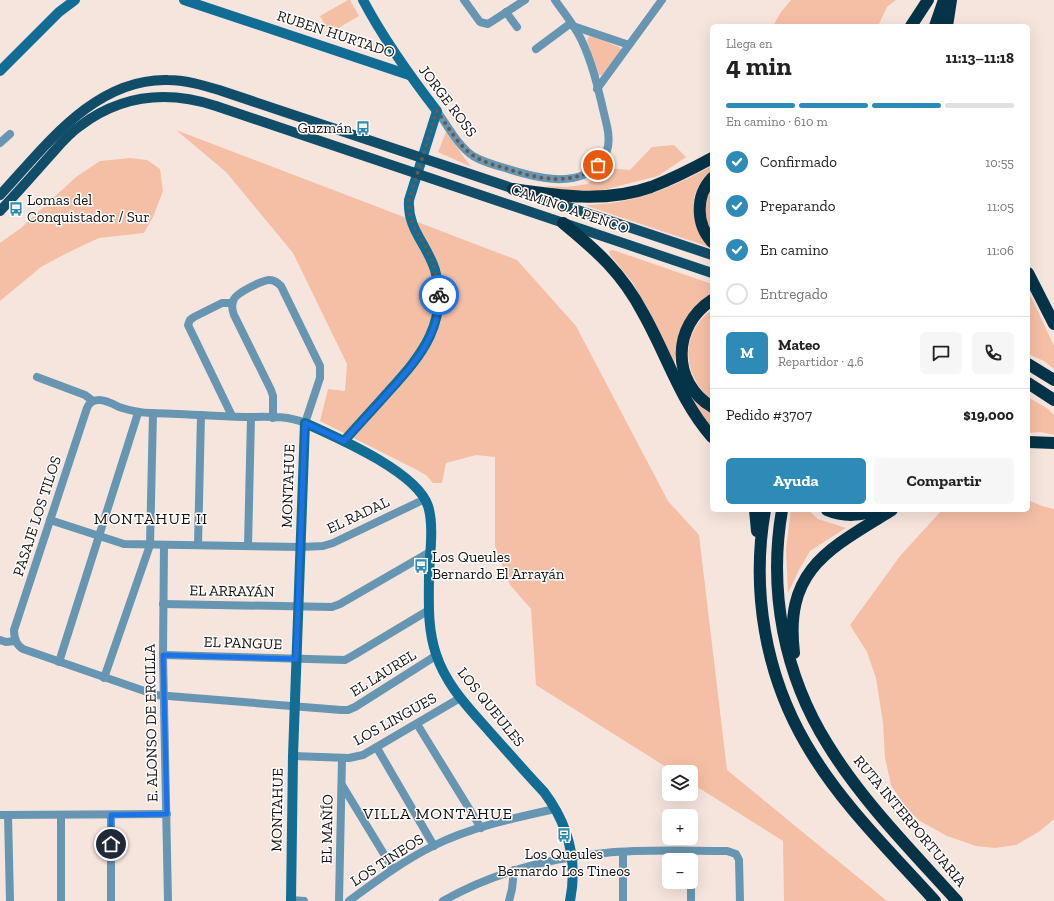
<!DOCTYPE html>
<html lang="es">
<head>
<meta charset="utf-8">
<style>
  body { margin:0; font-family:"Zilla Slab",serif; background:#f6f6f6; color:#222; height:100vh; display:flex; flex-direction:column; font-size:15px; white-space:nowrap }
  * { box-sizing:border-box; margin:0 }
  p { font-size:13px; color:#767676 }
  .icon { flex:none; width:22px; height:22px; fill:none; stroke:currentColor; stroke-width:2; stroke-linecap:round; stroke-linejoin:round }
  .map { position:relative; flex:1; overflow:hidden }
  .sheet { position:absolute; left:710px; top:24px; width:320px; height:488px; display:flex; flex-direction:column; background:#fff; border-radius:6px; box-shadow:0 4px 16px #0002 }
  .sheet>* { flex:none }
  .tools { position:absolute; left:662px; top:765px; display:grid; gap:8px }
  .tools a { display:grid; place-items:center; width:36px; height:36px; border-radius:6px; background:#fff; box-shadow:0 4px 16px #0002; font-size:20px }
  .pin { position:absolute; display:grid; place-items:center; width:34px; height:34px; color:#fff; margin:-17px; border:2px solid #fff; border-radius:50%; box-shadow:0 1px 4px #0007 }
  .courier { position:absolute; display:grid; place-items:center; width:40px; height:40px; margin:-20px; border:3px solid #1a73e8; border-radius:50%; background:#fff; color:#222; box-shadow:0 1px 5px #0007 }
  .overview em { font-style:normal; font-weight:700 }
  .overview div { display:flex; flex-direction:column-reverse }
  .overview { display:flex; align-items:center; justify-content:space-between; height:68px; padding:0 16px }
  h1 { font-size:26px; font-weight:700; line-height:30px }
  .bar { display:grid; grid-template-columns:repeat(4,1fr); gap:6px 4px; align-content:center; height:48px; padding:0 16px }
  .bar i { height:5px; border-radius:3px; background:#e0e0e0 }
  .bar .selected { background:#2e8ab6 }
  .bar p { grid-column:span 4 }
  .line { display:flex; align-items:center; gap:10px; padding:0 16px; border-top:1px solid #e0e0e0 }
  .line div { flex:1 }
  .round { display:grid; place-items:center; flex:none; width:42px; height:42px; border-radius:6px; background:#f6f6f6 }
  ol { padding:0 16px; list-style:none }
  li { display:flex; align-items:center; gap:12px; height:44px }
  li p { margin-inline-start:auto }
  li .icon { padding:4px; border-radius:50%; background:#2e8ab6; color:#fff; stroke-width:4 }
  li:last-child { color:#767676 }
  li i { width:22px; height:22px; border:2px solid #e0e0e0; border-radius:50% }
  .cta { display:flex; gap:8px; margin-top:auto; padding:8px 16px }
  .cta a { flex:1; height:46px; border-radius:6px; background:#2e8ab6; color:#fff; font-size:16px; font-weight:700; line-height:46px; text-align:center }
  .cta a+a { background:#f6f6f6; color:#222 }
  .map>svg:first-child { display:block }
  .green { fill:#f5bfa6 }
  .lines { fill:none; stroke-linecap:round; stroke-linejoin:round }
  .street { stroke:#6696b1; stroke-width:8 }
  .secondary { stroke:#116d94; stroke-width:10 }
  .primary { stroke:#104d69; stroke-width:10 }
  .highway { stroke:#053347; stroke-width:12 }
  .done { stroke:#645b56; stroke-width:4; stroke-dasharray:0 7.2 }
  .route { stroke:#1a73e8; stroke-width:5 }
  .labels { text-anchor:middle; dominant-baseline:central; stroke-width:3; stroke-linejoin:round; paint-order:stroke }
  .street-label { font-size:15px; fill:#15100d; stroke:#fff }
  .poi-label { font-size:15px; fill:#15100d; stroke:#fff; text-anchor:start }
  .neighbourhood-label { font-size:16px; letter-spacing:1px; fill:#15100d; stroke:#fff }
</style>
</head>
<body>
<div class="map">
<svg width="1054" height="901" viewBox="0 0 1054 901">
  <rect width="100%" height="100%" fill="#f6e5dd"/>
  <!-- green -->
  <g class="green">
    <polygon points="348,0 350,0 359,16 330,33 320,16"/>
    <polygon points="791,0 896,0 887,7 878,26 773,26 781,12"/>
    <polygon points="590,35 619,47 622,50 602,75 598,76 587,40"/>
    <polygon points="176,130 517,260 576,326 668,501 699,535 727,770 887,901 784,901 783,841 691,783 691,772 674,772 536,685 531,609 510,585 495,546 495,457 476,455 446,463 442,483 433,483 426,475 417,470 320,421 328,389 345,391 347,364 293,253 226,172"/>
    <polygon points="446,132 471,167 438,152"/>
    <polygon points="674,145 686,157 658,176 599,191 571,192 544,186 567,187 587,184 606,168 630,170 652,147"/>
    <polygon points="130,158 147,160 160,169 163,191 153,217 144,233 99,238 67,253 41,267 0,301 0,243 21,228 76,177 100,161"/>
    <path d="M 712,166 L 712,170 C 686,191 689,223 709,247 L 587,206 L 587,205 C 636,203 669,189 712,166 Z"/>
    <polygon points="712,185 712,233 704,216 707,193"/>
    <path d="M 613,250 L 712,284 L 712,294 C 683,312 675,334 675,367 L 647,309 L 633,283 L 610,255 L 609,251 Z"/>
    <polygon points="1028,290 1054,346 1054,369 1044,361 1028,354"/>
    <path d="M 712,310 L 712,400 C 682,376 679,333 712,310 Z"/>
    <polygon points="690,397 706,411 712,414 712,432"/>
    <polygon points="1028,397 1048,409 1054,415 1054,435 1041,432 1028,433"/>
    <polygon points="1028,500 1042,506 1054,509 1054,819 1040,831 1016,845 995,848 976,846 947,836 920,821 906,808 891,785 885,758 883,723 876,678 867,652 850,625 900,556 942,510 1028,510"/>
    <polygon points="791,510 808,510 818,519 846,528 810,551 799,570 788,593 786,549"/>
  </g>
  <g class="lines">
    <!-- street -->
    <g class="street">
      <polyline points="464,0 480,22 488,24 525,0"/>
      <polyline points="506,12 517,27"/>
      <polyline points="573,26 629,45"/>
      <polyline points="536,49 571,23"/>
      <polyline points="597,89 662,0"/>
      <path d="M 437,111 C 448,126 458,146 473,156 C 483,162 494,165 505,168 C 533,177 577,190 600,163 C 609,153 610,139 607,126 C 600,97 594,66 581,39 C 574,25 564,13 555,0"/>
      <polyline points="0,143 10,134"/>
      <polyline points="232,303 222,303 194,317 190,320 188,325 232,416"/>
      <polyline points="37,377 85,395 93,401"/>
      <path d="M 273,418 L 273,396 L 271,390 L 234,315 C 232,310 231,305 234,299 C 237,293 262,280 270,280 C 274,280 278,283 281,286 L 320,366 L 320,378 L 305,423 C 287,415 264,417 244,417 C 214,416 183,414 152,413 C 140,413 131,411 119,407 C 113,404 106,400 99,400 C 93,400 89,403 87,408 L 14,630 C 14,639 16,645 23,649 L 156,695 L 341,710 L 348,710 L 355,707 L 437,655"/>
      <polyline points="50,520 124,544 300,547 323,546 333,543 425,499"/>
      <polyline points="164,545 163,655 168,901"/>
      <polyline points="198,545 201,415"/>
      <polyline points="248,546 251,417"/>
      <polyline points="163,604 332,607 340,604 430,552"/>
      <polyline points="0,640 6,642 15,641"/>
      <polyline points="163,655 345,660 354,655 429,610"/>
      <polyline points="59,662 138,413"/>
      <polyline points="104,678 150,545 153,413"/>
      <polyline points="417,724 481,828"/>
      <polyline points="377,748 434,846"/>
      <polyline points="293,756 349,758 363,755 460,698"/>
      <polyline points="342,785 393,869"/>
      <polyline points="0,815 167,814"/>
      <polyline points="8,815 10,901"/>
      <polyline points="61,815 61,901"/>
      <polyline points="111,815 111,901"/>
      <polyline points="691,872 691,901"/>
      <polyline points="291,900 304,901"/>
      <polyline points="339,901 342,758"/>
      <path d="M 349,901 C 376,881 403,861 433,846 C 471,827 514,818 555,809"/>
      <path d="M 443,901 C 492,873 549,858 605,853 C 645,849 686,851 727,851 L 736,854 L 739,860 L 740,901"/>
      <polyline points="509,901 512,889 514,870"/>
      <polyline points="623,901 623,852"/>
    </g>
    <!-- secondary -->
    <g class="secondary">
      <polyline points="184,0 409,75"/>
      <polyline points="0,71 59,12 75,0"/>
      <path d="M 344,441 C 359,424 374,408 389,391 C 422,355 449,322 435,270 C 427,244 407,229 409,200 L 437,111 C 410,76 384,40 363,0"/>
      <path d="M 291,901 L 293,756 L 305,423 C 338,438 417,472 428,506 C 434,524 430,554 429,573 C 429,601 427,627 436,654 C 446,685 468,707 489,731 C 507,751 525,772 544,792 C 568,824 578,861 570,901"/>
    </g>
    <!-- primary -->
    <g class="primary">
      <path d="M 0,195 C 45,147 94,78 168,80 C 185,80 202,85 219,90 L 712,255"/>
      <path d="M 0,211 C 16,194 32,176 47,159 C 58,147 67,135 80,126 C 121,95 167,90 216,106 L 712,273"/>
    </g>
    <!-- highway -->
    <g class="highway">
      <polyline points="911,26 928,0"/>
      <polyline points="935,26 944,0"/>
      <polyline points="947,26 951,0"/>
      <path d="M 712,178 C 695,196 696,224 712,242"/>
      <path d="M 513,189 C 559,196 606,203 651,187 C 672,179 692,169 712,158"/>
      <path d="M 563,223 C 597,251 622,273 643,313 C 667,355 680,401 712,437"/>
      <polyline points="1028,273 1054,324"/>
      <path d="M 712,300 C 672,326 671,382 712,407"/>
      <polyline points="1028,364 1054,380"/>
      <polyline points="1028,383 1054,400"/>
      <polyline points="1028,442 1054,443"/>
      <polyline points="755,510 757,531"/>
      <path d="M 765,510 C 751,590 765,674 806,744 C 840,803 890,851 935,901"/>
      <path d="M 782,510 C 768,591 784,675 828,745 C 863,802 912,851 957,901"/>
      <path d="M 827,510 C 843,517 862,516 878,510"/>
      <path d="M 794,653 C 784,569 829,549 892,510"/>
    </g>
  </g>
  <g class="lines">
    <!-- done -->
    <path class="done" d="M 439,295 C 438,279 434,263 427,249 C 417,231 408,223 409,200 L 437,111 C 448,126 458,146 474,156 C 483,162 494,165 505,168 C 534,178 573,188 598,165"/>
    <!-- route -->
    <path class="route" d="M 111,844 L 111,815 L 167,814 L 163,655 L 296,659 L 305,423 L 344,441 C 359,425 373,409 388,393 C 414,364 440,336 439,295"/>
  </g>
  <!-- icons -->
  <defs>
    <symbol id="bus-bare" viewBox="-9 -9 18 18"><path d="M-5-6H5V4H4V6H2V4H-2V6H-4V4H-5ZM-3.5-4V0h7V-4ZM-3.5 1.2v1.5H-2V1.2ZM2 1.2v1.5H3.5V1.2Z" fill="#2e8ab6" stroke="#fff" stroke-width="2.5" paint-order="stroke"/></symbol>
  </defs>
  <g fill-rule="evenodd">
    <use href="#bus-bare" x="353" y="118" width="20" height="20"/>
    <use href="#bus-bare" x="6" y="199" width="20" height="20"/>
    <use href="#bus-bare" x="411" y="556" width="20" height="20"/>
    <use href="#bus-bare" x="554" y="825" width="20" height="20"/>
  </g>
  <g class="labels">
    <!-- street labels -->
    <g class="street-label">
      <text transform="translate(336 34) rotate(18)">RUBEN HURTADO</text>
      <text transform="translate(448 101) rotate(53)">JORGE ROSS</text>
      <text transform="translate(570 209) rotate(19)">CAMINO A PENCO</text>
      <text transform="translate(288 486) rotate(-88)">MONTAHUE</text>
      <text transform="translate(358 515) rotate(-25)">EL RADAL</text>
      <text transform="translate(37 516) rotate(-72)">PASAJE LOS TILOS</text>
      <text transform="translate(232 591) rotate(1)">EL ARRAYÁN</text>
      <text transform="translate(243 643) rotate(2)">EL PANGUE</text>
      <text transform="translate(383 673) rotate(-32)">EL LAUREL</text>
      <text transform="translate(491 707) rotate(51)">LOS QUEULES</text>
      <text transform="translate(395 719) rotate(-29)">LOS LINGUES</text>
      <text transform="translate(151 723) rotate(-91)">E. ALONSO DE ERCILLA</text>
      <text transform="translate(277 810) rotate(-89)">MONTAHUE</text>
      <text transform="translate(910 821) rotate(50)">RUTA INTERPORTUARIA</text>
      <text transform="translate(327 829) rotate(-89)">EL MAÑÍO</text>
      <text transform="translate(387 860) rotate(-33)">LOS TINEOS</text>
    </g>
    <!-- poi labels -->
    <g class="poi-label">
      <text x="352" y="128" text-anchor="end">Guzmán</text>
      <text x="27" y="200">Lomas del<tspan x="27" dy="17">Conquistador / Sur</tspan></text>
      <text x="432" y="557">Los Queules<tspan x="432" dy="17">Bernardo El Arrayán</tspan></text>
      <text x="564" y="854" text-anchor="middle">Los Queules<tspan x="564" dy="17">Bernardo Los Tineos</tspan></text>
    </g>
    <!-- neighbourhood labels -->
    <g class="neighbourhood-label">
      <text x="151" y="518">MONTAHUE II</text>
      <text x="438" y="813">VILLA MONTAHUE</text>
    </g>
  </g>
</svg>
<div class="tools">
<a><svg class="icon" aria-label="layers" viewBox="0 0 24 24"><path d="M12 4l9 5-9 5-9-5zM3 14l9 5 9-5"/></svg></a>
<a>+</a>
<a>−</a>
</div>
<div class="pin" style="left:598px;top:165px;background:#ea580c"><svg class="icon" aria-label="bag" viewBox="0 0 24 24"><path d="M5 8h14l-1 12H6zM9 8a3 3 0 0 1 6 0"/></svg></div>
<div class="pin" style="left:111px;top:844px;background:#1f2937"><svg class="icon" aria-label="home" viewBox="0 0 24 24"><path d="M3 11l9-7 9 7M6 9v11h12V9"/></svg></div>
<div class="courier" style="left:439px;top:295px"><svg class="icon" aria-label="bike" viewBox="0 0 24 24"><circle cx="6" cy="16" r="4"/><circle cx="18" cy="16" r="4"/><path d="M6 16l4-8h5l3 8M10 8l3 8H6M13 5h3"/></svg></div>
<section class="sheet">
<div class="overview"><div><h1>4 min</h1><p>Llega en</p></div><em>11:13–11:18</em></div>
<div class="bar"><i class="selected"></i><i class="selected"></i><i class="selected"></i><i></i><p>En camino · 610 m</p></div>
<ol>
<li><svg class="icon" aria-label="check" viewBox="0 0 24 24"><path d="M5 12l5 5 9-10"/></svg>Confirmado<p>10:55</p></li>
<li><svg class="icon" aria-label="check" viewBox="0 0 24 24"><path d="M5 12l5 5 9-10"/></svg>Preparando<p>11:05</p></li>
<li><svg class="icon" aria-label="check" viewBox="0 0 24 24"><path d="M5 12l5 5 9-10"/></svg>En camino<p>11:06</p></li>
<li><i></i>Entregado</li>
</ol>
<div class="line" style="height:72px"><b class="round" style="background:#2e8ab6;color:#fff">M</b><div><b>Mateo</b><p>Repartidor · 4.6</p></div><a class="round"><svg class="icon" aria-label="chat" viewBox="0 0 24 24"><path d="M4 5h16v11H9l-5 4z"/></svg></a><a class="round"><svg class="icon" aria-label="phone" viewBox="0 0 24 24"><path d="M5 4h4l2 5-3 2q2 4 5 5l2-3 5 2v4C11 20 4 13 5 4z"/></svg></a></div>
<div class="line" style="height:52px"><div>Pedido #3707</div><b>$19,000</b></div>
<div class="cta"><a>Ayuda</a><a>Compartir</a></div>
</section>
</div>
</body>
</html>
